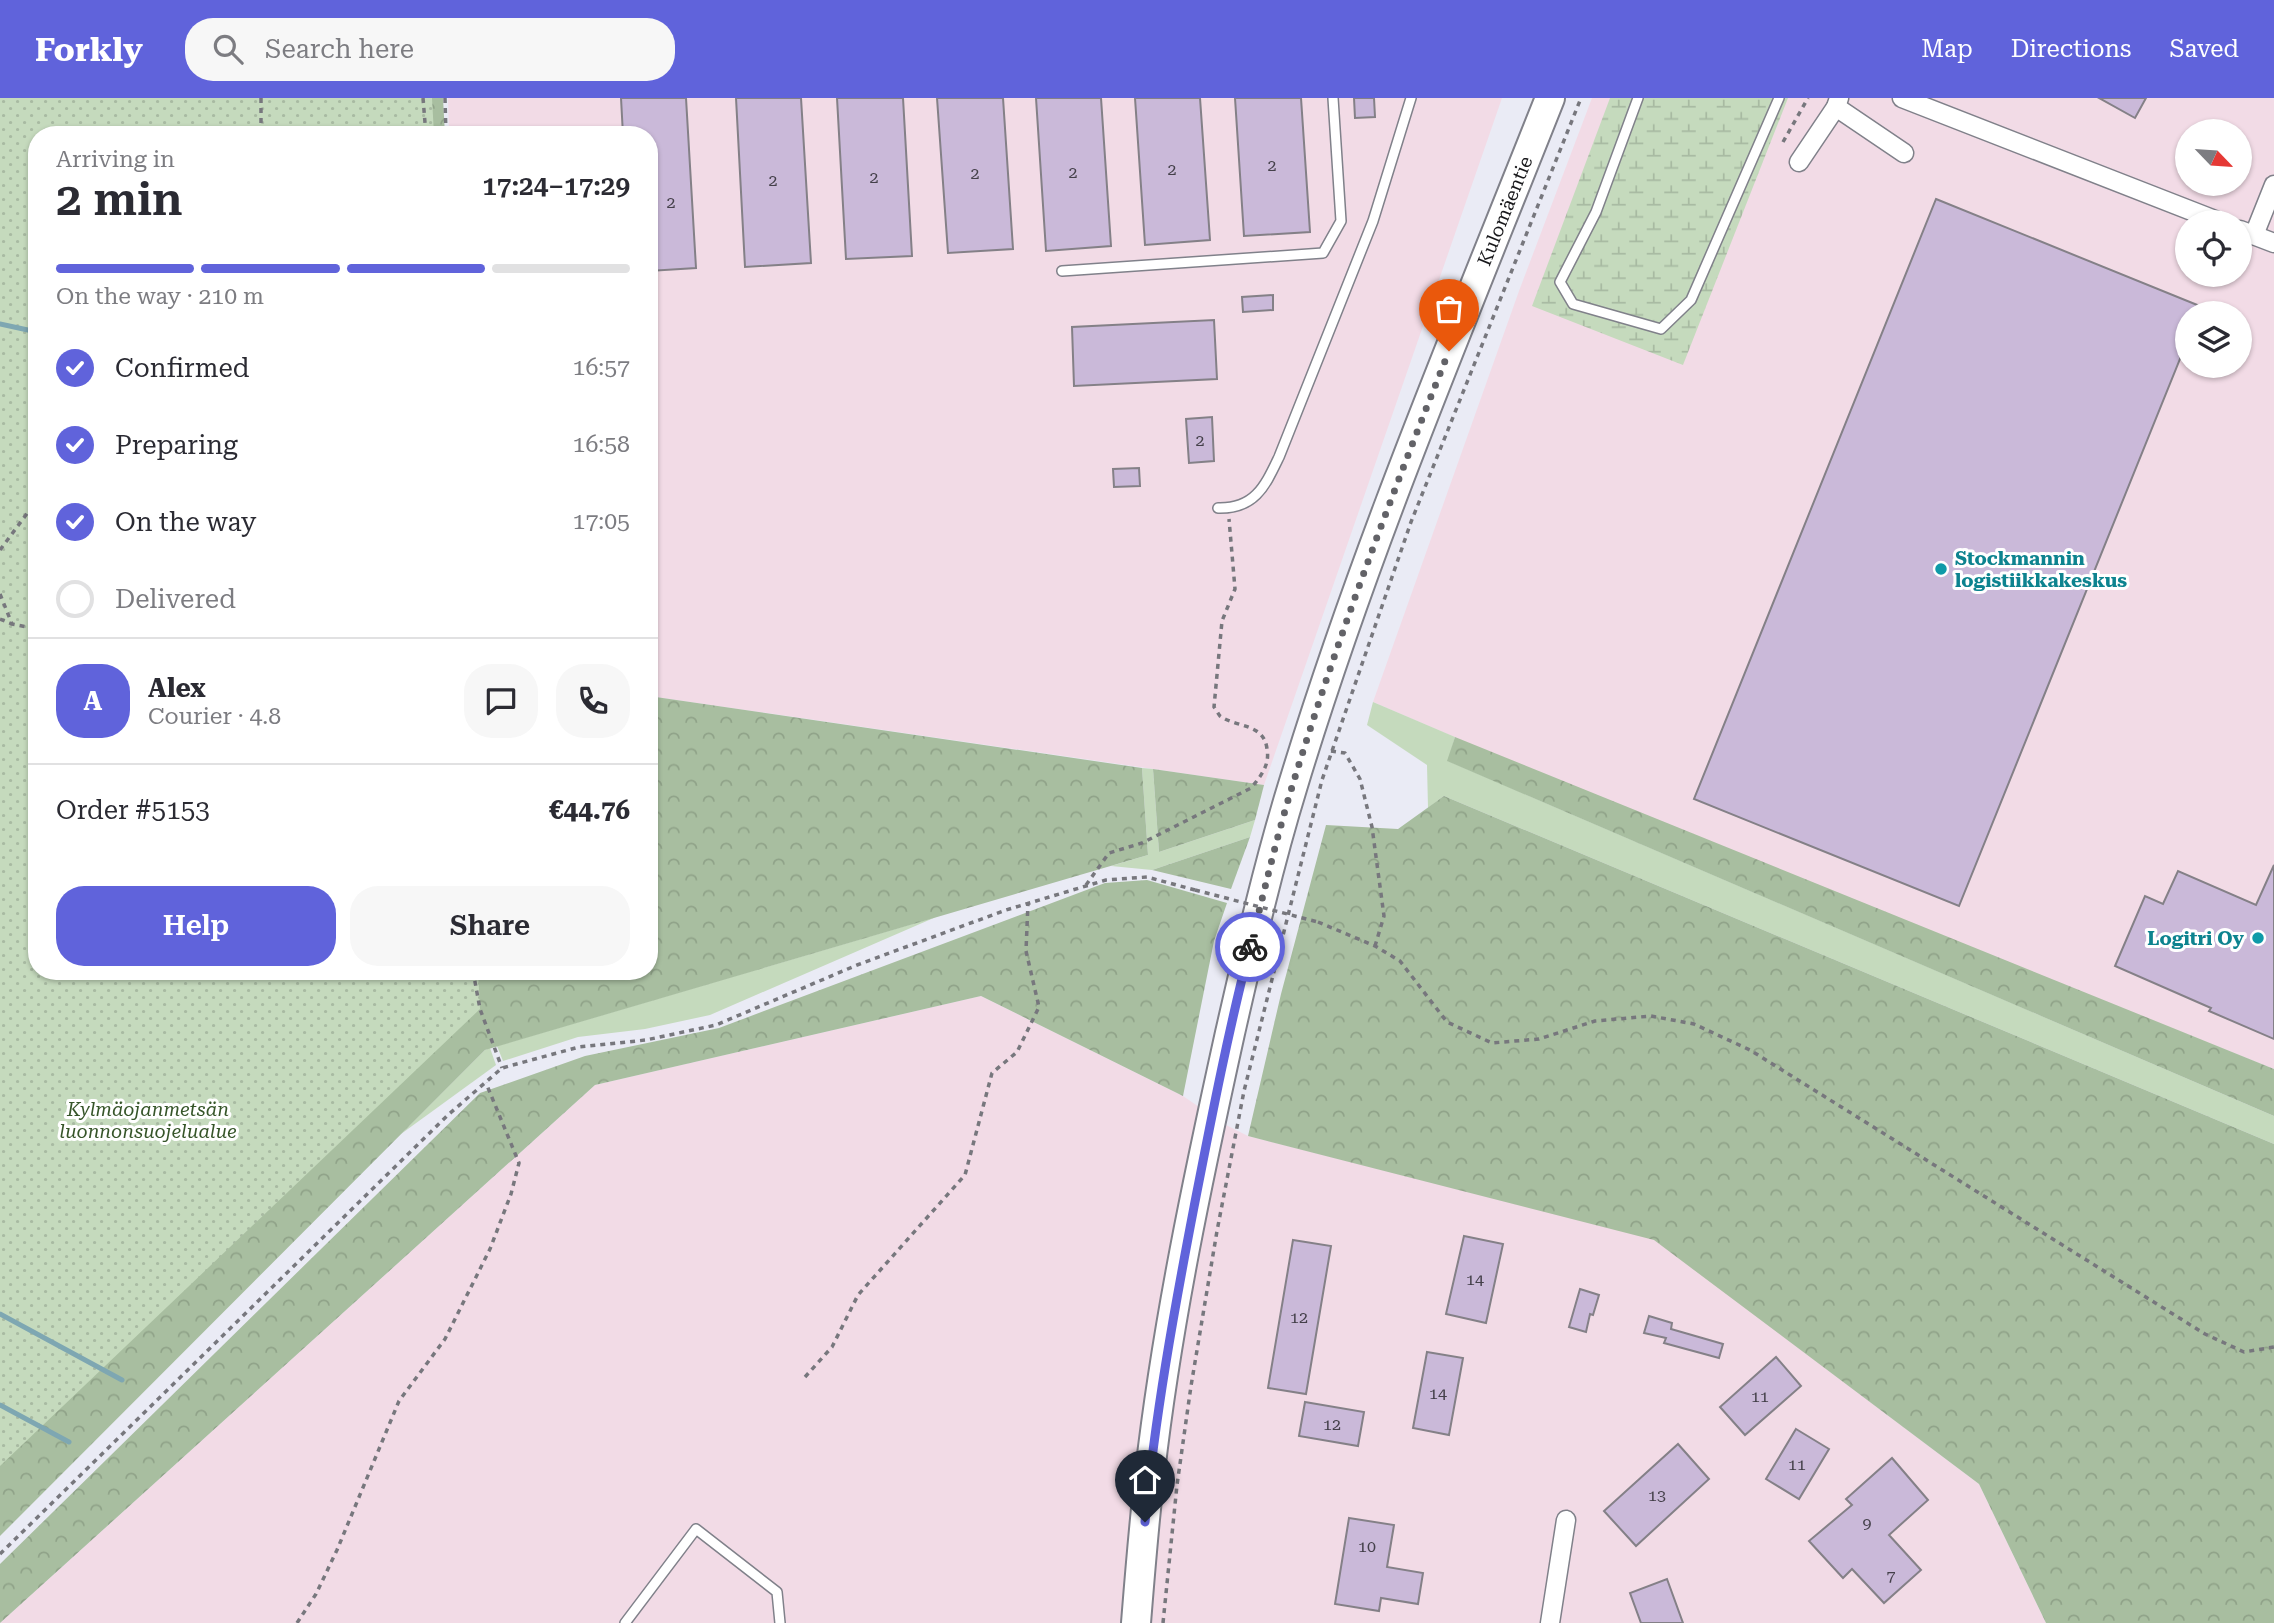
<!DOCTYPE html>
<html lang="en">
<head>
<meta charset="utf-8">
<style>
  body { margin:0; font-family:"Roboto Serif",serif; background:#f7f7f7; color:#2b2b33; height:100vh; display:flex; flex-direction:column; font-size:26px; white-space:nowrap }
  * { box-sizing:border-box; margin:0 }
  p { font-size:23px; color:#7c7c81 }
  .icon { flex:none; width:38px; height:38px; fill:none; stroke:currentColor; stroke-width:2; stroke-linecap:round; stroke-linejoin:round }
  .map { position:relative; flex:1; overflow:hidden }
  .panel { position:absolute; left:28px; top:28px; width:630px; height:854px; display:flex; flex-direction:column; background:#fff; border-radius:28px; box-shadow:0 2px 5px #0004 }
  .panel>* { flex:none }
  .needle { width:46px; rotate:115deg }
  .controls { position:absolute; left:2175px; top:21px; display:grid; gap:14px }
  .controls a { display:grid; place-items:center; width:77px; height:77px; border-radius:50%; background:#fff; box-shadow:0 2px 5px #0004; font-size:35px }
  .pin { position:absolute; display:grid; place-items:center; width:60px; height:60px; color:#fff; margin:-72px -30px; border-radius:50% 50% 50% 0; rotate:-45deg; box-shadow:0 0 7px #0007 }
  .pin .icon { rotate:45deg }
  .courier { position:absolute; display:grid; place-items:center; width:70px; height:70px; margin:-35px; border:5px solid #6063db; border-radius:50%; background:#fff; color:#222; box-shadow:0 2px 9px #0007 }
  .overview em { font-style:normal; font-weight:600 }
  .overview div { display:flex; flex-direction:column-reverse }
  .overview { display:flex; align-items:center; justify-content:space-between; height:119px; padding:0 28px }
  h1 { font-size:46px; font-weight:600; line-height:52px }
  .bar { display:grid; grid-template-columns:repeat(4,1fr); gap:10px 7px; align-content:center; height:84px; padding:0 28px }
  .bar i { height:9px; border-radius:5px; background:#e1e1e2 }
  .bar .on { background:#6063db }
  .bar p { grid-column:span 4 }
  .line { display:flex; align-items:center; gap:18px; padding:0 28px; border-top:2px solid #e1e1e2 }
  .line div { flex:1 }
  .round { display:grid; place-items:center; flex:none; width:74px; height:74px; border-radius:28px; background:#f7f7f7 }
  ol { padding:0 28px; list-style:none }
  li { display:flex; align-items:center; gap:21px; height:77px }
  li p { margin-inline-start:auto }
  li .icon { padding:7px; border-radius:50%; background:#6063db; color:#fff; stroke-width:4 }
  li:last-child { color:#7c7c81 }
  li i { width:38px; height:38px; border:4px solid #e1e1e2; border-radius:50% }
  .button { display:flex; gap:14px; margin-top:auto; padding:14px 28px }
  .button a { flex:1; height:80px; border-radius:28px; background:#6063db; color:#fff; font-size:28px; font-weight:600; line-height:80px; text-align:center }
  .button a+a { background:#f7f7f7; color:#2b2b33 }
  header { display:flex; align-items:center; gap:42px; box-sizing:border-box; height:98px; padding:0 35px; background:#6063db; color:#fff }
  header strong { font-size:33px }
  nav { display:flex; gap:38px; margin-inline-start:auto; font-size:24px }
  .search { width:490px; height:63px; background:#f7f7f7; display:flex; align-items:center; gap:18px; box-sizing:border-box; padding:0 24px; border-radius:28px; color:#7c7c81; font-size:26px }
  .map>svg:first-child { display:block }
  .industrial { fill:#f2dbe6; fill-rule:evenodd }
  .green { fill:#c5dabd }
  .forest { fill:url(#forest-crowns) }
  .wetland { fill:url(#wetland-marsh) }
  .park { fill:url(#park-dots) }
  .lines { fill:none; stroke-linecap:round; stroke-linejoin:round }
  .stream { stroke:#7ea7b2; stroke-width:5 }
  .building { fill:#cab9d9; stroke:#848087; stroke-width:2 }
  .service-casing { stroke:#80818a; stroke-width:12 }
  .minor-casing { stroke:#80818a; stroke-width:21 }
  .primary-casing { stroke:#80818a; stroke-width:32 }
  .path { stroke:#77777d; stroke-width:3.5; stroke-dasharray:5 5; stroke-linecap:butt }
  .service { stroke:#fff; stroke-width:9 }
  .minor { stroke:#fff; stroke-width:18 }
  .primary { stroke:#fff; stroke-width:28 }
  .path-bridge { stroke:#77777d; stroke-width:3.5; stroke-dasharray:5 5; stroke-linecap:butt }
  .done { stroke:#626267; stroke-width:7; stroke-dasharray:0 12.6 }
  .route { stroke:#6063db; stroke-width:9 }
  .culture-dot { fill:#0f9aa8; stroke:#fff; stroke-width:2.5 }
  .labels { text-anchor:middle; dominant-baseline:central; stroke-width:6; stroke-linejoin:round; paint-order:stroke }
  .number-label { font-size:16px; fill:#44404a }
  .street-label { font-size:19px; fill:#18181b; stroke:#fff }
  .culture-label { font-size:19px; font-weight:bold; fill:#0d838f; stroke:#fff; text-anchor:start }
  .park-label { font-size:19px; font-style:italic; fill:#365529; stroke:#fff }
</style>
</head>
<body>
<header>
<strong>Forkly</strong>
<div class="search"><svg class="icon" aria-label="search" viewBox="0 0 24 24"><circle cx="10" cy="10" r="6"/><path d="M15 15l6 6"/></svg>Search here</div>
<nav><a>Map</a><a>Directions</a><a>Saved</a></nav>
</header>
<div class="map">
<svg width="2274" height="1525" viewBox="0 0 2274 1525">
  <defs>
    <pattern id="forest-crowns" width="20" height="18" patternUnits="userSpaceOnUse" patternTransform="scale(1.75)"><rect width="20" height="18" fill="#a8bea0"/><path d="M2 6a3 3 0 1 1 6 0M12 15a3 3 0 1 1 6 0" fill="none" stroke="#90a389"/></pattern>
    <pattern id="wetland-marsh" width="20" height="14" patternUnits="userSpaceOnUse" patternTransform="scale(1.75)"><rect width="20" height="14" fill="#c5dabd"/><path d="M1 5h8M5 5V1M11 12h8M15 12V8" fill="none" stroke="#a8baa2"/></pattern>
    <pattern id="park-dots" width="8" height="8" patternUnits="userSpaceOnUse" patternTransform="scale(1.75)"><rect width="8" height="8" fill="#c5dabd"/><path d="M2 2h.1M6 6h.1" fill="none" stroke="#a8baa2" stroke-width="1.8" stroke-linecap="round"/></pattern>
  </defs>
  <rect width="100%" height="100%" fill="#eaebf5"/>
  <!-- industrial -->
  <g class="industrial">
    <polygon points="448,0 1502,0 1264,687 649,598 649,37 449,37"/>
    <path d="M 1592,0 L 2274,0 L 2274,971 L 1596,700 L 1373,604 L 1519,193 ZM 2188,33 L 2240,33 L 2240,86 L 2188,86 ZM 2188,124 L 2240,124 L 2240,177 L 2188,177 ZM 2188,215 L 2240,215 L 2240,268 L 2188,268 Z"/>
    <polygon points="981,898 1183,998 1224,1026 1248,1038 1654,1141 1979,1386 2046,1525 0,1525 595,987"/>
  </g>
  <!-- green -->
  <g class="green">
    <polygon points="1373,604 1455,639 1448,663 2274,1018 2274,1046 1444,698 1428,710 1427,667 1367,627"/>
    <polygon points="1142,670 1153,671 1159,754 1255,722 1250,739 1152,772 1111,768 1148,757"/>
    <polygon points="936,819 710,917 645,931 578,939 503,963 497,948"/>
    <polygon points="490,950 496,967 401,1036 485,952"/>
  </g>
  <!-- forest -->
  <g class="forest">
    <polygon points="0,0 443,0 445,37 37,37 37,873 649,873 649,598 1142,670 1148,757 485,952 0,1438"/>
    <polygon points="1455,639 2274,971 2274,1018 1447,663"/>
    <polygon points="1153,671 1264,687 1255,722 1159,754"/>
    <polygon points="1444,698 2274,1046 2274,1525 2046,1525 1979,1386 1654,1142 1248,1038 1281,896 1326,727 1398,731"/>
    <polygon points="1250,739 1231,791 1152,772"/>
    <polygon points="1147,782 1227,805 1214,843 1183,998 981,898 595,987 0,1525 0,1466 480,995 585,958 719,930 1105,785"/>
  </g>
  <!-- wetland -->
  <polygon class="wetland" points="1610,0 1788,0 1683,267 1532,208"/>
  <!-- park -->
  <polygon class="park" points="0,0 432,0 434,37 37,37 37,873 478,873 480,911 0,1368"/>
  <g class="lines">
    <!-- stream -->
    <g class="stream">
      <polyline points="0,226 37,234"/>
      <polyline points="0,1216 122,1282"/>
      <polyline points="0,1307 69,1344"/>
    </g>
  </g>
  <!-- building -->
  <g class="building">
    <polygon points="621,0 686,0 696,170 649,173 649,37 623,37"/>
    <polygon points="736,0 801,0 811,165 745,169"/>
    <polygon points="837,0 903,0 912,158 846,161"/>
    <polygon points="937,0 1003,0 1013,151 948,155"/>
    <polygon points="1036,0 1101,0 1111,148 1046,153"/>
    <polygon points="1135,0 1200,0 1210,142 1145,147"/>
    <polygon points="1235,0 1301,0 1310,134 1244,138"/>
    <polygon points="1354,0 1374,0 1375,19 1355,20"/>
    <polygon points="2099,0 2146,0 2135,20"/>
    <polygon points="1936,101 2217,215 2188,215 2188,241 1959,808 1694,701"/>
    <polygon points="1273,197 1273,212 1243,214 1242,199"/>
    <polygon points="1214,222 1217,281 1074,288 1072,229"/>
    <polygon points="1212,319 1214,363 1189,365 1186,321"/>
    <polygon points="1139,370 1140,388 1114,389 1113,371"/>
    <polygon points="2274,767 2274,941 2209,913 2211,910 2115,868 2145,798 2163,806 2178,773 2256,807"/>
    <polygon points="1464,1138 1503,1146 1486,1225 1446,1216"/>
    <polygon points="1293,1142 1331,1148 1306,1296 1268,1290"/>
    <polygon points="1580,1191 1599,1197 1593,1217 1590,1216 1586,1234 1569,1229"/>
    <polygon points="1649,1218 1672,1225 1671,1231 1723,1246 1719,1260 1664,1245 1666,1240 1644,1235"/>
    <polygon points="1427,1254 1463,1260 1449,1337 1413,1330"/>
    <polygon points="1776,1259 1801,1288 1745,1337 1720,1309"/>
    <polygon points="1305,1304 1364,1314 1358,1348 1299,1338"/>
    <polygon points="1796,1331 1829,1351 1799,1401 1766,1381"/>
    <polygon points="1678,1346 1709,1381 1636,1448 1604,1413"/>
    <polygon points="1892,1360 1928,1402 1889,1437 1921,1472 1884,1505 1852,1471 1843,1480 1809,1443 1852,1407 1846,1401"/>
    <polygon points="1349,1420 1394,1427 1387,1469 1423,1475 1418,1506 1381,1500 1379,1513 1335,1506"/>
    <polygon points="1667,1481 1683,1525 1641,1525 1630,1495"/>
  </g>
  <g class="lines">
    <defs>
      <g id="service">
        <polyline points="1638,0 1596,114 1560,184 1573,206 1661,231 1691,202 1779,0"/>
        <polyline points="1062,173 1323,155 1341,123 1333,0"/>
        <path d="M 1218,410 C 1255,411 1265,388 1279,359 L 1373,123 L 1411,0"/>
        <polyline points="625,1525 696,1431 777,1494 780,1525"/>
      </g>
      <g id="minor">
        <polyline points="1902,0 2220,124"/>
        <polyline points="1836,9 1904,55"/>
        <polyline points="1799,64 1836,9 1839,0"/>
        <polyline points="2240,132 2274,145"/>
        <polyline points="2254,137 2274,87"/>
        <polyline points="1550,1525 1566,1422"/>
      </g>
      <path id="primary" d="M 1136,1525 C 1140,1475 1144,1424 1150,1374 C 1167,1226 1198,1080 1230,935 C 1249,852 1268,768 1293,687 C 1364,453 1460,227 1550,0"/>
    </defs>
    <!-- service casing -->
    <use href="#service" class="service-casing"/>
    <!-- minor casing -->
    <use href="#minor" class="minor-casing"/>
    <!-- primary casing -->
    <use href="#primary" class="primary-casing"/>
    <!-- path -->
    <g class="path">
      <polyline points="261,0 261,37"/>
      <polyline points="423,0 426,37"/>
      <polyline points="445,0 446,37"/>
      <polyline points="1783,44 1808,0"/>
      <polyline points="0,452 37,402"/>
      <polyline points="0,496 12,526 37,531"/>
      <polyline points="0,521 12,526"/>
      <polyline points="1331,653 1345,655 1360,681 1372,729 1384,818 1375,848"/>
      <path d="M 1086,787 L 1109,755 L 1142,745 L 1251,690 C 1261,678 1270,667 1267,651 C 1264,625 1237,630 1220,618 C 1219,617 1215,610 1214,609 L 1222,523 L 1235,491 L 1229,421"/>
      <polyline points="1318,824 1375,848 1400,863 1447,924 1492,945 1539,941 1595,923 1651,918 1694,926 1750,952 2205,1236 2244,1254 2274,1249"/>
      <polyline points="473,873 480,911 502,970"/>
      <polyline points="805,1279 832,1249 858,1197 965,1077 992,975 1017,954 1039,909 1026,853 1028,805"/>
      <polyline points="0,1456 448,1017 502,970 579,949 646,942 716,927 857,867 1006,812 1106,782 1147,779 1195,792"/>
      <polyline points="297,1525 316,1496 337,1452 399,1303 445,1241 490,1151 511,1096 519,1065 486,985"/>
      <polyline points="1163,1525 1177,1387 1191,1288 1217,1133 1244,993 1322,682 1411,424 1581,0"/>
    </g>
    <!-- service -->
    <use href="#service" class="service"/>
    <!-- minor -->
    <use href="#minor" class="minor"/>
    <!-- primary -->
    <use href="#primary" class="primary"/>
    <!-- path-bridge -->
    <polyline class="path-bridge" points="1195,792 1318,824"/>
  </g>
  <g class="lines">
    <!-- done -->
    <path class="done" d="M 1250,849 C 1264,795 1276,741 1292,689 C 1337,541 1392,396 1449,253"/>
    <!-- route -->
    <path class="route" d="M 1145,1424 C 1155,1318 1174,1213 1194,1109 C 1211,1022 1228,934 1250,849"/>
  </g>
  <!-- markers -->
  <g class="culture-dot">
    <circle cx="1941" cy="471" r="7"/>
    <circle cx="2258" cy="840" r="7"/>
  </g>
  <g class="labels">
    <!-- number labels -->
    <g class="number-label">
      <text x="1272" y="67">2</text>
      <text x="1172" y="71">2</text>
      <text x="1073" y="74">2</text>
      <text x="975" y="75">2</text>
      <text x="874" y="79">2</text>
      <text x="773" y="82">2</text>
      <text x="671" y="104">2</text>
      <text x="1200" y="342">2</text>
      <text x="1475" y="1181">14</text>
      <text x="1299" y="1219">12</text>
      <text x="1438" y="1295">14</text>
      <text x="1760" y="1298">11</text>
      <text x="1332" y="1326">12</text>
      <text x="1797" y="1366">11</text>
      <text x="1657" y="1397">13</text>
      <text x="1867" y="1425">9</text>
      <text x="1367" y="1448">10</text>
      <text x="1891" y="1477">7</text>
    </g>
    <!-- street labels -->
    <g class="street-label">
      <text transform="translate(1505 113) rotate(-68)">Kulomäentie</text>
    </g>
    <!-- culture labels -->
    <g class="culture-label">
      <text x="1955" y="460">Stockmannin<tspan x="1955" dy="22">logistiikkakeskus</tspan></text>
      <text x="2244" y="840" text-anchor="end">Logitri Oy</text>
    </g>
    <!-- park labels -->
    <g class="park-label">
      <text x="148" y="1011">Kylmäojanmetsän<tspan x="148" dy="22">luonnonsuojelualue</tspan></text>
    </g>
  </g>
</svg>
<div class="controls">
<a><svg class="needle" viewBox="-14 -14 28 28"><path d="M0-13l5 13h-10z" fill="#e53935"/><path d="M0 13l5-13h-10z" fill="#7c7c81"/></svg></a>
<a><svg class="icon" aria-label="locate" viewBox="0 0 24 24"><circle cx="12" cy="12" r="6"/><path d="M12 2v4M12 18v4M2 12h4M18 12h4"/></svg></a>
<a><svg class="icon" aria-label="layers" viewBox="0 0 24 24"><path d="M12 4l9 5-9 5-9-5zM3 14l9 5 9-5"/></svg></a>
</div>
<div class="pin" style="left:1449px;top:253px;background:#ea580c"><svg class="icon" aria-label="bag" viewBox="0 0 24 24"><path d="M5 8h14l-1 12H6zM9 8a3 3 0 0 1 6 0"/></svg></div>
<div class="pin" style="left:1145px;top:1424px;background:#1f2937"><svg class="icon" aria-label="home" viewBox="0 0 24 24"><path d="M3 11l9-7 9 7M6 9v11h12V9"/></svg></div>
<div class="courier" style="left:1250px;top:849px"><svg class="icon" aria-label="bike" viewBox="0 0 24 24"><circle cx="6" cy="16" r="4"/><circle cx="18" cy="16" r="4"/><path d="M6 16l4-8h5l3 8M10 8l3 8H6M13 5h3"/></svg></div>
<section class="panel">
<div class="overview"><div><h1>2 min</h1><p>Arriving in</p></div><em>17:24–17:29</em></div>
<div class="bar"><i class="on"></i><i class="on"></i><i class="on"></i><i></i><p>On the way · 210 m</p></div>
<ol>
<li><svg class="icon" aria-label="check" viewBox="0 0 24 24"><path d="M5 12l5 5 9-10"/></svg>Confirmed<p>16:57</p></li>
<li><svg class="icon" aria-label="check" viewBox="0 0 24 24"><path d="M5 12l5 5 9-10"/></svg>Preparing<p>16:58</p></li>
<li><svg class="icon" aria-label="check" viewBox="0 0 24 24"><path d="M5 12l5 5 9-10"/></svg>On the way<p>17:05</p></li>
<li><i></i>Delivered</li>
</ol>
<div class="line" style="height:126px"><b class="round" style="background:#6063db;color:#fff">A</b><div><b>Alex</b><p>Courier · 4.8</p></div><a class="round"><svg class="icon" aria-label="chat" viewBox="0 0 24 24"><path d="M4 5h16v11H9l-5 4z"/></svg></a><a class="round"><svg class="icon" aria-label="phone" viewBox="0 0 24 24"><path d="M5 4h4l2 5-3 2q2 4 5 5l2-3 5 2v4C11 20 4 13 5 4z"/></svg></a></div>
<div class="line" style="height:91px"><div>Order #5153</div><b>€44.76</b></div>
<div class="button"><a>Help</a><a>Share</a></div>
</section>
</div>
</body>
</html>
